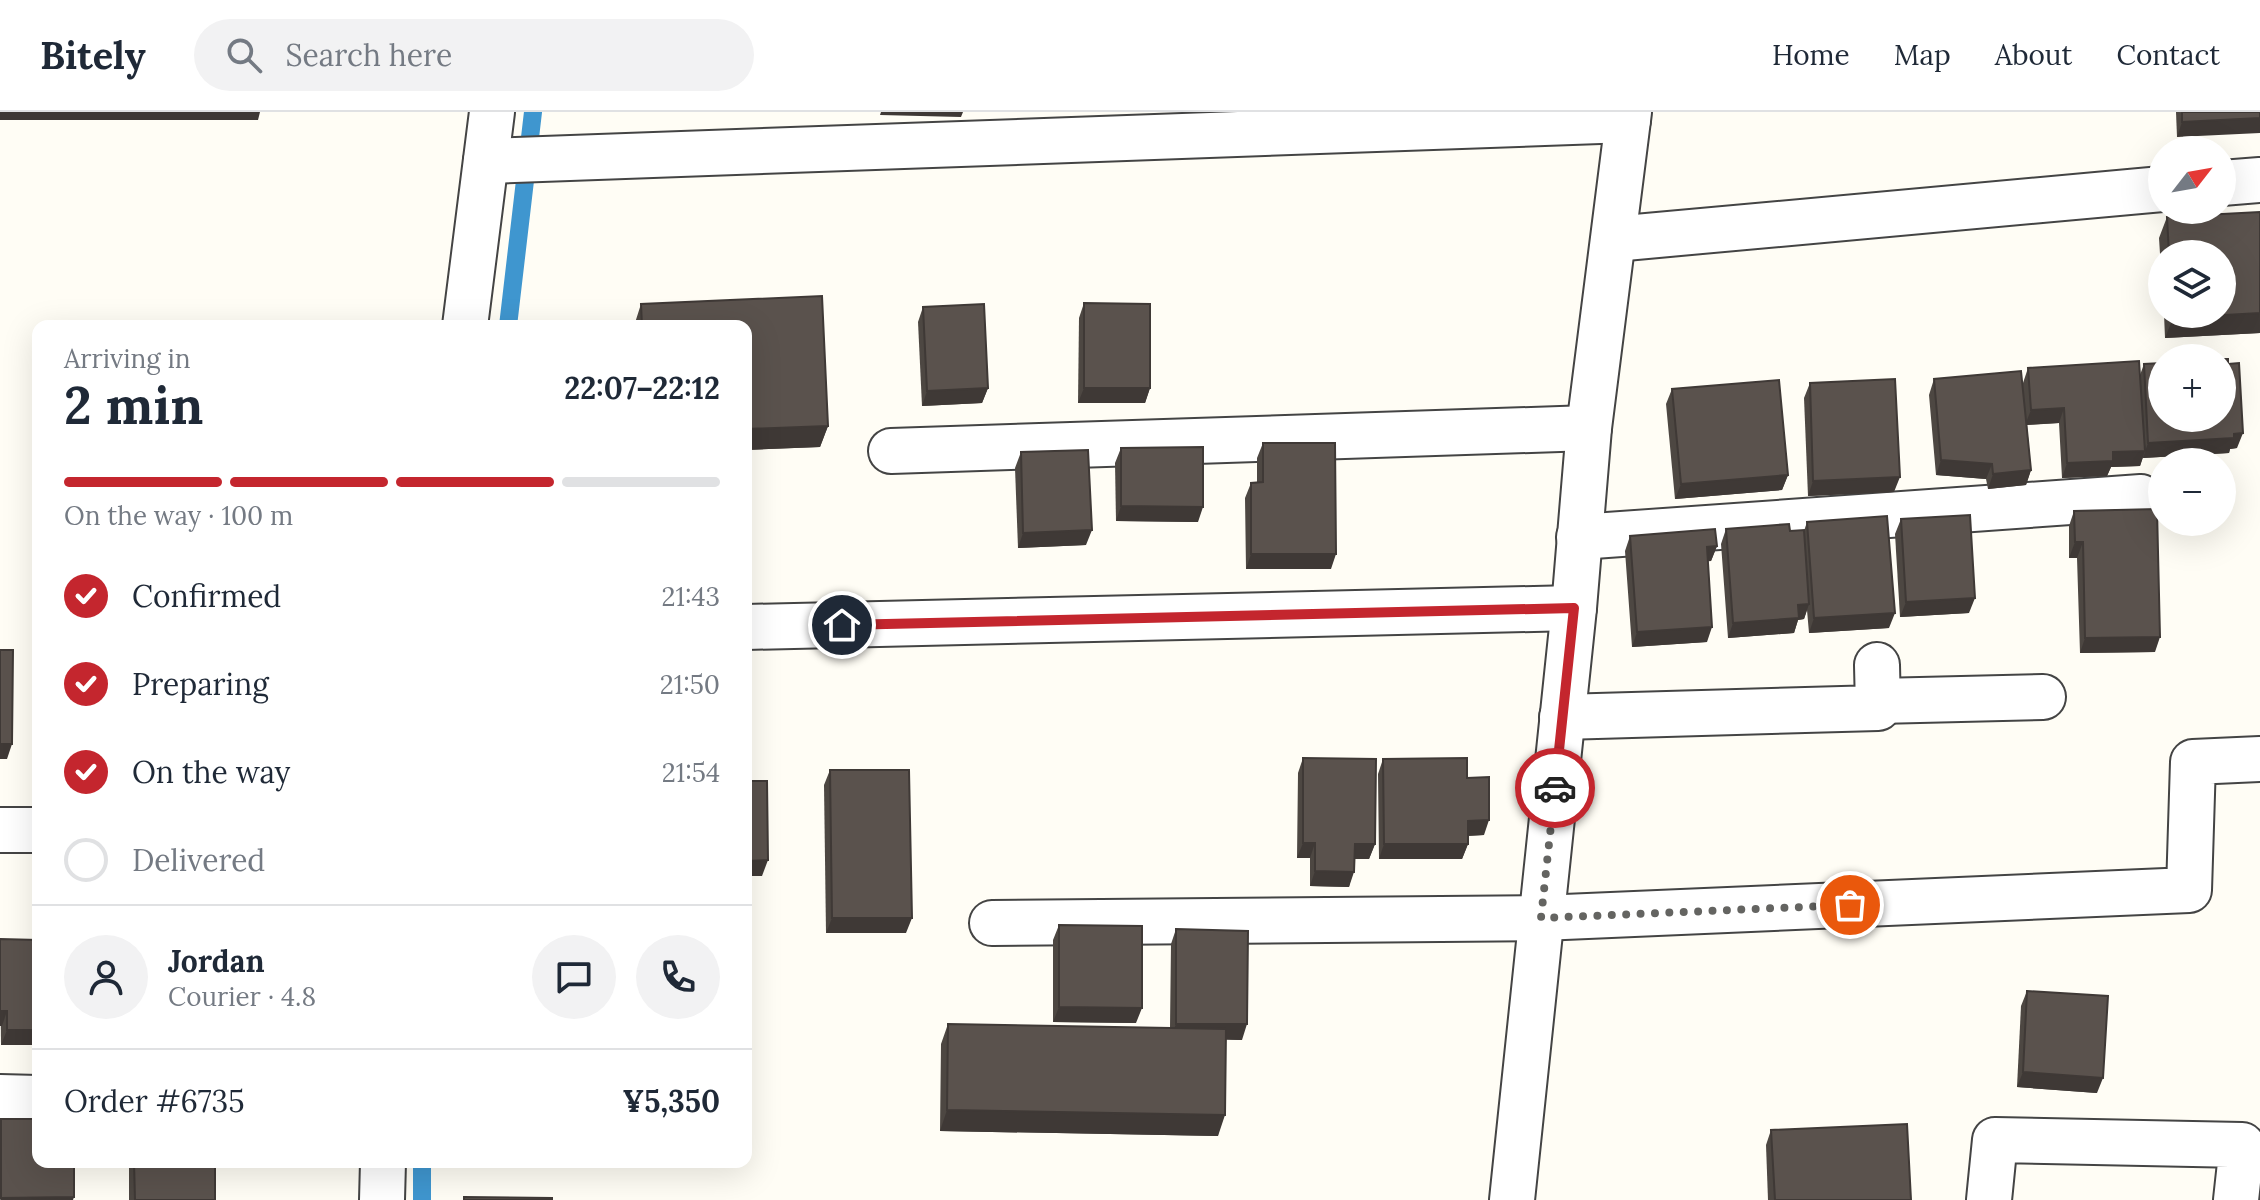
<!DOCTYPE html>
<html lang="en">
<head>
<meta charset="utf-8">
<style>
  body { margin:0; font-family:Lora,serif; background:#f2f2f3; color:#1f2937; height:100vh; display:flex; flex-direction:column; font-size:30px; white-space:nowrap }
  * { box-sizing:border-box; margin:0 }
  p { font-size:26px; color:#747a83 }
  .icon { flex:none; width:44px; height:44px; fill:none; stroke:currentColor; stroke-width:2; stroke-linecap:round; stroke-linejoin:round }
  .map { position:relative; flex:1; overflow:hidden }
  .side { position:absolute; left:32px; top:208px; width:720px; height:848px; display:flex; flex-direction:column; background:#fff; border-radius:16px; box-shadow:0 8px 32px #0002 }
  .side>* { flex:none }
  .needle { width:52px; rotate:59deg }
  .tools { position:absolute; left:2148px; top:24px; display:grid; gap:16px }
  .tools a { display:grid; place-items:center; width:88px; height:88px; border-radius:50%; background:#fff; box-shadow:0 8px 32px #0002; font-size:40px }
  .pin { position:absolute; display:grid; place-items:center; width:68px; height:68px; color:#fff; margin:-34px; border:4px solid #fff; border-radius:50%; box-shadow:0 2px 8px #0007 }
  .courier { position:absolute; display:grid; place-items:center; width:80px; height:80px; margin:-40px; border:6px solid #c4262e; border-radius:50%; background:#fff; color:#222; box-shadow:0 2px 10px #0007 }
  .summary em { font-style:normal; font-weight:700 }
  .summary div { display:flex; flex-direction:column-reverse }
  .summary { display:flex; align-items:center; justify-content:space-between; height:136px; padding:0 32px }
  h1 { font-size:52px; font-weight:700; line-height:60px }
  .bar { display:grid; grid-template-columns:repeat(4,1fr); gap:12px 8px; align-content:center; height:96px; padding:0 32px }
  .bar i { height:10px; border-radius:6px; background:#e0e1e3 }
  .bar .active { background:#c4262e }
  .bar p { grid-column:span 4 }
  .line { display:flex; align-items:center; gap:20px; padding:0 32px; border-top:2px solid #e0e1e3 }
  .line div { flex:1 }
  .round { display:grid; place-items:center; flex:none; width:84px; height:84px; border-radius:42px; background:#f2f2f3 }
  ol { padding:0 32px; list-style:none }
  li { display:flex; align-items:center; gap:24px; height:88px }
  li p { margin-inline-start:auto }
  li .icon { padding:8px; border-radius:50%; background:#c4262e; color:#fff; stroke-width:4 }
  li:last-child { color:#747a83 }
  li i { width:44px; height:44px; border:4px solid #e0e1e3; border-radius:50% }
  header { display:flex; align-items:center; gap:48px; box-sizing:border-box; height:112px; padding:0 40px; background:#fff; border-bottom:2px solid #e0e1e3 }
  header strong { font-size:38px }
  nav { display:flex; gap:44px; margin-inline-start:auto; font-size:28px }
  .search { width:560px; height:72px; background:#f2f2f3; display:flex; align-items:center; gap:20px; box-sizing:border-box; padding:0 28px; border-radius:44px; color:#747a83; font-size:30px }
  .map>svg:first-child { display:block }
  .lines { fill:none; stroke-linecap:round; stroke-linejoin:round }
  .stream { stroke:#3f96cf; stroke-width:18 }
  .minor-casing { stroke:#444; stroke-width:48 }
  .minor { stroke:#fff; stroke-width:44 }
  .wall { fill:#4d4742 }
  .shaded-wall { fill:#3f3936 }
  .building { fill:#5a524d; stroke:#3f3936; stroke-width:2 }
  .done { stroke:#646461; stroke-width:8; stroke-dasharray:0 14.4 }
  .route { stroke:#c4262e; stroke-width:10 }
</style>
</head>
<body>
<header>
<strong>Bitely</strong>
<div class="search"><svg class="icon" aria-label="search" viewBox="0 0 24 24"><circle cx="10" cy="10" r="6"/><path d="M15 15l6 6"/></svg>Search here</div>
<nav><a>Home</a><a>Map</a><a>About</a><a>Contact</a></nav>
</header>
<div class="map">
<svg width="2260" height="1088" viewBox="0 0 2260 1088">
  <rect width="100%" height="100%" fill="#fffdf5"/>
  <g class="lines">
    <!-- stream -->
    <g class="stream">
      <polyline points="508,214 533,0"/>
      <polyline points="422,1088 422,1050"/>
    </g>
    <defs>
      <g id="minor">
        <polyline points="486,49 1628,8"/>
        <polyline points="2222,71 2260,68"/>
        <polyline points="1614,127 2162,77"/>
        <polyline points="465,214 492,0"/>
        <polyline points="891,339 1589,316"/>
        <polyline points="1579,425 2141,385"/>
        <polyline points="746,515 1574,496"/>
        <polyline points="1878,589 2043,585"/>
        <polyline points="1562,605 1878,596 1877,553"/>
        <polyline points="0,718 38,718"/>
        <polyline points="992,811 1541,806 2189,778 2193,650 2260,647"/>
        <polyline points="0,985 38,986"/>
        <polyline points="382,1088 383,1050"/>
        <polyline points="1512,1088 1574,496 1589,316 1629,0"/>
        <polyline points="1989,1088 1995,1028 2242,1033 2236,1088"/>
      </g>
    </defs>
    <!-- minor casing -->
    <use href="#minor" class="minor-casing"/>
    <!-- minor -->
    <use href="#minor" class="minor"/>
  </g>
  <!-- wall -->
  <g class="wall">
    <polygon points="2176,0 2260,0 2177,25"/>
    <polygon points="2260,100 2260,221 2165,226 2164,202 2222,202 2222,142 2162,142 2162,173 2159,126 2167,105"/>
    <polygon points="822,184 828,314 820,335 746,338 746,214 634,214 641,192"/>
    <polygon points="1084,191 1150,276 1145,291 1078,291 1079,206"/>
    <polygon points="923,195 988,276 982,291 922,294 918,210"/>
    <polygon points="2144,252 2228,252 2237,336 2230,337 2229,341 2143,346 2143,345 2140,354 2111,355 2107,364 2062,366 2059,311 2027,313 2031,358 2026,373 1988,377 1986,367 1936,363 1929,283 1934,267 2023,271 2028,256 2140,263"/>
    <polygon points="1810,271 1894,380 1808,384 1804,286"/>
    <polygon points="1672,277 1788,363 1782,378 1675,387 1666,292"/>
    <polygon points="1263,331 1331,457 1246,457 1245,386 1251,371 1257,370 1257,346"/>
    <polygon points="1121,336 1198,410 1116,409 1115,351"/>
    <polygon points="1021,340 1086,433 1018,436 1015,356"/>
    <polygon points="2074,399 2155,540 2080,541 2077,446 2069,446 2069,414"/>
    <polygon points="1901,407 1969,501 1900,505 1895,422"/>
    <polygon points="1807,410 1889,516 1809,521 1807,498 1804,507 1798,508 1794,521 1728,526 1721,432 1726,417 1804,419"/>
    <polygon points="1630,424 1717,434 1711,449 1708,449 1707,530 1632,535 1625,439"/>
    <polygon points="1303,646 1375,732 1369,747 1355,747 1349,775 1310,774 1310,746 1297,746 1298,661"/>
    <polygon points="1383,647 1484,723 1468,724 1468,732 1462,747 1379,747 1378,662"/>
    <polygon points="830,658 906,821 826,821 824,673"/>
    <polygon points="1059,813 1136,911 1053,910 1053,828"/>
    <polygon points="1176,817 1242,928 1226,927 1218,1024 940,1019 941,932 948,912 1170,916 1171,832"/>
    <polygon points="0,827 38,933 1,933"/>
    <polygon points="2027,879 2097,981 2017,975 2021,894"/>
    <polygon points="1771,1018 1911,1088 1768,1088 1766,1033"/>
    <rect x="129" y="1050" width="86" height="38"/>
  </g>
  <!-- shaded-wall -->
  <g class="shaded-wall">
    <polygon points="0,0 260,0 258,8 0,8"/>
    <polygon points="881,0 963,0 961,5 880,3"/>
    <polygon points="2260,6 2260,21 2177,25 2182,10"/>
    <polygon points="2260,201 2260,221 2165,226 2173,206"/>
    <polygon points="988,276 982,291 922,294 927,279"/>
    <polygon points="1084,276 1150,276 1145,291 1078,291"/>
    <polygon points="2064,296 2059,311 2025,313 2031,298"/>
    <polygon points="828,314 820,335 746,338 746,317"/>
    <polygon points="2243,321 2237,336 2230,337 2229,341 2143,346 2148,331"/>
    <polygon points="2145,339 2140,354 2111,355 2107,364 2062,366 2067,351 2113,340"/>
    <polygon points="1941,348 1992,352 1986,367 1936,363"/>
    <polygon points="2031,358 2026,373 1988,377 1993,362"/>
    <polygon points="1788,363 1782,378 1675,387 1681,372"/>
    <polygon points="1900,365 1894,380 1808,384 1813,369"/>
    <polygon points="1121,394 1203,395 1198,410 1116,409"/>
    <polygon points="1092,418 1086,433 1018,436 1023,421"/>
    <polygon points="2075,430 2083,430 2077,446 2069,446"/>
    <polygon points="1717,434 1711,449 1701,450 1707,435"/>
    <polygon points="1251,442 1336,442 1331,457 1246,457"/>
    <polygon points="1975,486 1969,501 1900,505 1906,490"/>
    <polygon points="1809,492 1804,507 1798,508 1794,521 1728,526 1733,511 1798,493"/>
    <polygon points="1895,501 1889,516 1809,521 1814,506"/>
    <polygon points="1712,515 1707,530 1632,535 1637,520"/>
    <polygon points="2160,525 2155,540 2080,541 2085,526"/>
    <polygon points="0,632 12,632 7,647 0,647"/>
    <polygon points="1489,708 1484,723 1462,724 1468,709"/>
    <polygon points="1303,731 1315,731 1310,746 1297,746"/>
    <polygon points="1355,732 1375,732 1369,747 1349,747"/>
    <polygon points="1384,732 1468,732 1462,747 1379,747"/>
    <polygon points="768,748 762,764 746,764 746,749"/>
    <polygon points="1315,759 1354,760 1349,775 1310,774"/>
    <polygon points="832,806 912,806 906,821 826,821"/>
    <polygon points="1059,895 1142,896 1136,911 1053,910"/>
    <polygon points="0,899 7,899 2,914 0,914"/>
    <polygon points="1176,912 1247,912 1242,928 1170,927"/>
    <polygon points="7,918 38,918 38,933 1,933"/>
    <polygon points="2023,960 2103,966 2097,981 2017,975"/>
    <polygon points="947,998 1225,1003 1218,1024 940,1019"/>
    <polygon points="74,1085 73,1088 0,1088 1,1086"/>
  </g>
  <!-- building -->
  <g class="building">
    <polygon points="2182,0 2260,0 2260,6 2182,10"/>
    <polygon points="2260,100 2260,201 2173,206 2172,202 2222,202 2222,142 2169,142 2167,105"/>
    <polygon points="822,184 828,314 746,317 746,214 642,214 641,192"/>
    <polygon points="1084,191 1150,192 1150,276 1084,276"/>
    <polygon points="984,192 988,276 927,279 923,195"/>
    <polygon points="2222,247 2228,247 2228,252 2239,251 2243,321 2234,322 2234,326 2148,331 2144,252 2162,251 2162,306 2222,306"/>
    <polygon points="2139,249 2145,339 2113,340 2113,349 2067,351 2064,296 2031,298 2028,256"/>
    <polygon points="2021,259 2031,358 1993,362 1992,352 1941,348 1934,267"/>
    <polygon points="1895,267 1900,365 1813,369 1810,271"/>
    <polygon points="1779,268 1788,363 1681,372 1672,277"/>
    <polygon points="1263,331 1335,331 1336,442 1251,442 1251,371 1263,370"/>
    <polygon points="1203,335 1203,395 1121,394 1121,336"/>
    <polygon points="1088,338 1092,418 1023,421 1021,340"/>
    <polygon points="2157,397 2160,525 2085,526 2083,430 2075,430 2074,399"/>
    <polygon points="1970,403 1975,486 1906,490 1901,407"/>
    <polygon points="1887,404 1895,501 1814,506 1807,410"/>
    <polygon points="1789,412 1790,419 1804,418 1809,492 1798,493 1799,506 1733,511 1726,417"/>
    <polygon points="1715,417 1717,434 1707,435 1712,515 1637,520 1630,424"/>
    <polygon points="0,538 13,538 12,632 0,632"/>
    <polygon points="1303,646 1376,647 1375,732 1355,732 1354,760 1315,759 1315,731 1303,731"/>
    <polygon points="1467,646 1467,666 1489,665 1489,708 1468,709 1468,732 1384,732 1383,647"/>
    <polygon points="830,658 909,658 912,806 832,806"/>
    <polygon points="746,669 767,669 768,748 746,749"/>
    <polygon points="1059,813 1142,814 1142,896 1059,895"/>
    <polygon points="1176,817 1248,819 1247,912 1176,912"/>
    <polygon points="0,827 38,828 38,918 7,918 7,899 0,899"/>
    <polygon points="2027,879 2108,884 2103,966 2023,960"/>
    <polygon points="948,912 1226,917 1225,1003 947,998"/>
    <polygon points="1,1007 38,1007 38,1050 74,1050 74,1085 1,1086"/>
    <polygon points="1907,1012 1911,1088 1775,1088 1771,1018"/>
    <polygon points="134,1050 215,1050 215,1088 135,1088"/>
    <polygon points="464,1085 552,1086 552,1088 464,1088"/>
  </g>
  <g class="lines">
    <!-- done -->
    <polyline class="done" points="1555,676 1541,806 1850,793"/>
    <!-- route -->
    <polyline class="route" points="842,513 1574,496 1555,676"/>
  </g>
</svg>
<div class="tools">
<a><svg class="needle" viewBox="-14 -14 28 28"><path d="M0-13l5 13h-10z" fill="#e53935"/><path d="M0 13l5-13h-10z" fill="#747a83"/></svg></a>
<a><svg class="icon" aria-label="layers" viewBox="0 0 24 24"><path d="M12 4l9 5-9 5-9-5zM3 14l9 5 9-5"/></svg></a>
<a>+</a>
<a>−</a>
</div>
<div class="pin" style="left:1850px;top:793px;background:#ea580c"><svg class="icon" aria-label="bag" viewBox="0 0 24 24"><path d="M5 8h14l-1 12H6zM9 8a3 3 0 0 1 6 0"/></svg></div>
<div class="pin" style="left:842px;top:513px;background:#1f2937"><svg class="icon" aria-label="home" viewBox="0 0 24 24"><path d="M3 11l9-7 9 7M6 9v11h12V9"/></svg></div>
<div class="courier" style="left:1555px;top:676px"><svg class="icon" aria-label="car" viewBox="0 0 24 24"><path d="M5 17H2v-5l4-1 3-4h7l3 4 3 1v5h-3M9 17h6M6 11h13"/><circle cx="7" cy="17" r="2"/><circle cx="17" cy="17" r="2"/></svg></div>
<section class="side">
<div class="summary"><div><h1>2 min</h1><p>Arriving in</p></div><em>22:07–22:12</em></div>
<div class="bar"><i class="active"></i><i class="active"></i><i class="active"></i><i></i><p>On the way · 100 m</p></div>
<ol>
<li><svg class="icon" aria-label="check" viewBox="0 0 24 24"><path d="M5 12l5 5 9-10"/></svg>Confirmed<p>21:43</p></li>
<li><svg class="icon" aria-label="check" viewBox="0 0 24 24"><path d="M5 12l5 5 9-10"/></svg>Preparing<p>21:50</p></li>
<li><svg class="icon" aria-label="check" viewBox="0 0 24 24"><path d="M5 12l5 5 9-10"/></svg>On the way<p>21:54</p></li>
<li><i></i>Delivered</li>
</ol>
<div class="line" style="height:144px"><a class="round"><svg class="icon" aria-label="person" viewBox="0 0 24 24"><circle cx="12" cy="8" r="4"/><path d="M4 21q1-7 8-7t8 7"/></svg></a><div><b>Jordan</b><p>Courier · 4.8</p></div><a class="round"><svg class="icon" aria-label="chat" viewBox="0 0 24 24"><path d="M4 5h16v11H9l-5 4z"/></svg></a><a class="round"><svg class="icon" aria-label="phone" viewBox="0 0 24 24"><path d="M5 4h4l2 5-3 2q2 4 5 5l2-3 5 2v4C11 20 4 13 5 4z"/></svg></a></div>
<div class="line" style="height:104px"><div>Order #6735</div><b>¥5,350</b></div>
</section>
</div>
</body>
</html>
